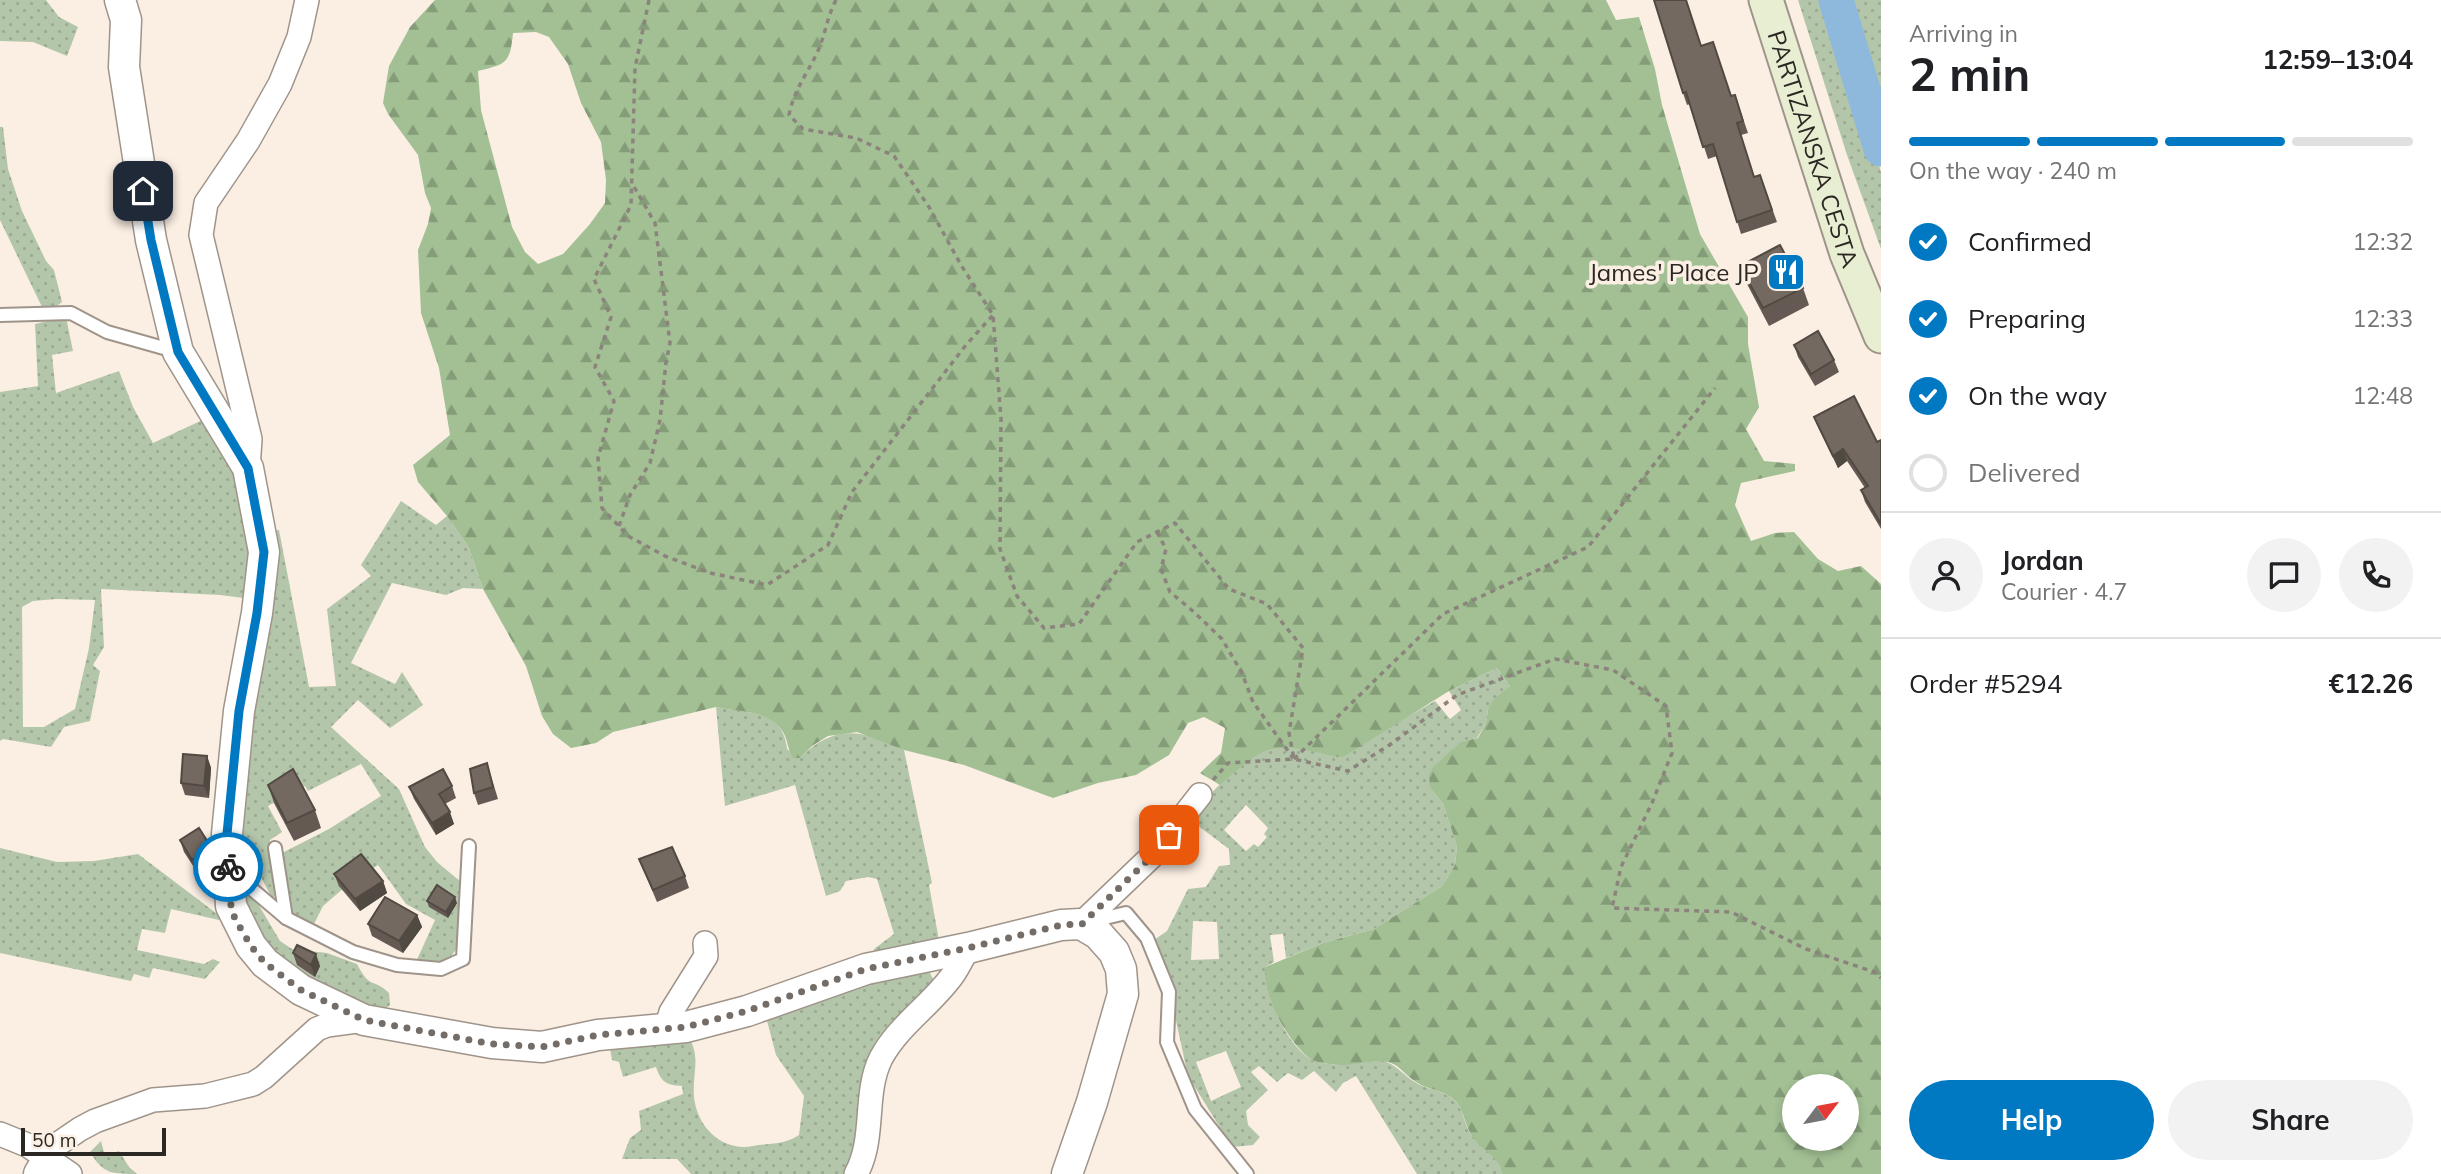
<!DOCTYPE html>
<html lang="en">
<head>
<meta charset="utf-8">
<style>
  body { margin:0; font-family:Mulish,sans-serif; background:#f2f2f2; color:#202124; height:100vh; display:flex; flex-direction:column; font-size:26px; white-space:nowrap }
  * { box-sizing:border-box; margin:0 }
  p { font-size:23px; color:#757577 }
  .icon { flex:none; width:38px; height:38px; fill:none; stroke:currentColor; stroke-width:2; stroke-linecap:round; stroke-linejoin:round }
  .map { position:relative; flex:1; overflow:hidden }
  .panel { display:flex; flex-direction:column; background:#fff; width:560px }
  .panel>* { flex:none }
  .needle { width:46px; rotate:58deg }
  .fabs { position:absolute; left:1782px; top:1074px; display:grid; gap:14px }
  .fabs a { display:grid; place-items:center; width:77px; height:77px; border-radius:50%; background:#fff; box-shadow:0 4px 10px #0003; font-size:35px }
  .scale { position:absolute; left:21px; bottom:18px; width:145px; box-sizing:border-box; padding-left:7px; border:4px solid #2b2723; border-top:0; font-size:19px; line-height:24px; white-space:nowrap; color:#2b2723; -webkit-text-stroke:5px #fbefe4; paint-order:stroke }
  .pin { position:absolute; display:grid; place-items:center; width:60px; height:60px; color:#fff; margin:-30px; border-radius:14px; box-shadow:0 4px 10px #0006 }
  .courier { position:absolute; display:grid; place-items:center; width:70px; height:70px; margin:-35px; border:5px solid #0079c2; border-radius:50%; background:#fff; color:#222; box-shadow:0 2px 9px #0007 }
  .headline em { font-style:normal; font-weight:700 }
  .headline div { display:flex; flex-direction:column-reverse }
  .headline { display:flex; align-items:center; justify-content:space-between; height:119px; padding:0 28px }
  h1 { font-size:46px; font-weight:700; line-height:52px }
  .bar { display:grid; grid-template-columns:repeat(4,1fr); gap:10px 7px; align-content:center; height:84px; padding:0 28px }
  .bar i { height:9px; border-radius:5px; background:#e0e0e0 }
  .bar .selected { background:#0079c2 }
  .bar p { grid-column:span 4 }
  .line { display:flex; align-items:center; gap:18px; padding:0 28px; border-top:2px solid #e0e0e0 }
  .line div { flex:1 }
  .round { display:grid; place-items:center; flex:none; width:74px; height:74px; border-radius:37px; background:#f2f2f2 }
  ol { padding:0 28px; list-style:none }
  li { display:flex; align-items:center; gap:21px; height:77px }
  li p { margin-inline-start:auto }
  li .icon { padding:7px; border-radius:50%; background:#0079c2; color:#fff; stroke-width:4 }
  li:last-child { color:#757577 }
  li i { width:38px; height:38px; border:4px solid #e0e0e0; border-radius:50% }
  .primary-button { display:flex; gap:14px; margin-top:auto; padding:14px 28px }
  .primary-button a { flex:1; height:80px; border-radius:42px; background:#0079c2; color:#fff; font-size:28px; font-weight:700; line-height:80px; text-align:center }
  .primary-button a+a { background:#f2f2f2; color:#202124 }
  main { display:flex; flex:1; min-height:0 }
  .map>svg:first-child { display:block }
  .grass { fill:url(#grass-dots); fill-rule:evenodd }
  .forest { fill:url(#forest-firs); fill-rule:evenodd }
  .lines { fill:none; stroke-linecap:round; stroke-linejoin:round }
  .river { stroke:#8fb8dd; stroke-width:35 }
  .service-casing { stroke:#9f948a; stroke-width:16 }
  .minor-casing { stroke:#9f948a; stroke-width:26 }
  .tertiary-casing { stroke:#9f948a; stroke-width:33 }
  .secondary-casing { stroke:#9f948a; stroke-width:37 }
  .path { stroke:#8b837c; stroke-width:3.5; stroke-dasharray:5 5; stroke-linecap:butt }
  .service { stroke:#fff; stroke-width:12 }
  .minor { stroke:#fff; stroke-width:23 }
  .tertiary { stroke:#fff; stroke-width:30 }
  .secondary { stroke:#e8eed1; stroke-width:33 }
  .wall { fill:#645a53 }
  .shaded-wall { fill:#514a43 }
  .building { fill:#746960; stroke:#514a43; stroke-width:2 }
  .done { stroke:#746d67; stroke-width:7; stroke-dasharray:0 12.6 }
  .route { stroke:#0079c2; stroke-width:9 }
  .labels { text-anchor:middle; dominant-baseline:central; stroke-width:7; stroke-linejoin:round; paint-order:stroke }
  .street-label { font-size:24px; fill:#2b2723; stroke:#fbefe4 }
  .poi-label { font-size:24px; fill:#2b2723; stroke:#fbefe4; text-anchor:end }
</style>
</head>
<body>
<main>
<div class="map">
<svg width="1881" height="1174" viewBox="0 0 1881 1174">
  <defs>
    <pattern id="grass-dots" width="8" height="8" patternUnits="userSpaceOnUse" patternTransform="scale(1.75)"><rect width="8" height="8" fill="#b3c6aa"/><path d="M2 2h.1M6 6h.1" fill="none" stroke="#9aaa92" stroke-width="1.8" stroke-linecap="round"/></pattern>
    <pattern id="forest-firs" width="22" height="20" patternUnits="userSpaceOnUse" patternTransform="scale(1.75)"><rect width="22" height="20" fill="#a2c094"/><path d="M5 1l3.5 6h-7zM16 11l3.5 6h-7z" fill="#849c78"/></pattern>
  </defs>
  <rect width="100%" height="100%" fill="#fbefe4"/>
  <!-- grass -->
  <g class="grass">
    <polygon points="0,0 46,0 59,17 78,27 67,56 33,42 0,41"/>
    <polygon points="1798,0 1828,0 1881,172 1881,249 1847,155"/>
    <polygon points="1843,0 1881,0 1881,126 1847,13"/>
    <polygon points="0,127 3,127 8,169 22,211 46,261 54,270 62,302 53,309 42,307 0,220"/>
    <path d="M 66,317 L 73,351 L 52,355 L 56,393 L 119,371 L 133,407 L 153,443 L 209,417 L 237,475 L 250,518 L 251,599 L 220,595 L 101,589 L 104,647 L 93,665 L 100,671 L 90,721 L 64,727 L 51,747 L 3,739 L 0,741 L 0,392 L 38,386 L 35,324 ZM 56,599 L 95,600 L 89,648 L 75,709 L 44,727 L 23,727 L 22,607 L 33,601 Z"/>
    <path d="M 401,501 L 436,525 L 447,516 L 469,548 L 483,589 L 463,588 L 446,595 L 392,583 L 351,663 L 395,684 L 402,672 L 423,705 L 390,728 L 358,700 L 331,727 L 399,789 L 425,847 L 437,862 L 467,887 C 463,927 470,968 415,964 L 435,920 L 406,904 L 378,865 L 345,887 L 323,906 L 313,926 L 292,916 L 282,853 L 329,829 L 381,796 L 361,764 L 308,791 L 305,786 L 268,806 L 282,832 L 270,840 L 269,846 L 280,893 L 272,898 L 253,862 L 239,859 L 269,531 L 279,530 L 309,687 L 336,686 L 327,609 L 371,576 L 361,565 Z"/>
    <path d="M 1497,668 L 1510,686 L 1488,709 L 1486,723 L 1477,738 L 1462,741 L 1430,788 L 1443,804 L 1457,846 L 1455,865 L 1442,886 L 1374,929 L 1323,943 L 1286,958 L 1283,934 L 1270,935 L 1274,962 L 1265,967 C 1269,999 1283,1042 1312,1060 C 1318,1063 1331,1064 1338,1065 C 1352,1065 1370,1058 1380,1060 C 1398,1064 1405,1078 1420,1085 C 1433,1091 1449,1092 1458,1104 C 1463,1113 1465,1124 1470,1133 C 1479,1148 1500,1155 1502,1174 L 1417,1174 L 1356,1076 L 1343,1083 L 1336,1092 L 1314,1071 L 1302,1080 L 1288,1073 L 1277,1082 L 1259,1066 L 1251,1072 L 1268,1090 L 1246,1111 L 1248,1125 L 1260,1137 L 1253,1145 L 1232,1147 L 1188,1076 L 1161,952 L 1154,940 L 1167,931 L 1188,889 L 1206,887 L 1219,866 L 1230,865 L 1229,849 L 1189,819 C 1213,791 1249,746 1288,746 C 1306,746 1325,754 1342,758 L 1386,729 L 1435,701 L 1450,719 L 1461,710 L 1449,691 ZM 1246,805 L 1268,828 L 1264,834 L 1267,837 L 1258,847 L 1254,844 L 1246,851 L 1224,830 ZM 1193,921 L 1217,922 L 1219,959 L 1191,960 ZM 1226,1051 L 1241,1087 L 1211,1101 L 1196,1062 Z"/>
    <path d="M 716,707 C 746,714 783,708 787,749 L 800,758 C 835,723 863,730 904,750 L 932,883 L 929,885 L 940,946 L 876,955 L 874,949 L 894,934 L 877,879 L 868,877 L 846,881 L 840,891 L 826,896 L 795,785 L 725,806 Z"/>
    <polygon points="0,848 57,862 94,861 138,854 220,916 219,920 171,909 165,933 142,929 137,950 204,964 213,959 220,962 205,979 153,968 149,978 134,974 131,981 0,953"/>
    <path d="M 240,888 L 254,897 L 280,941 L 292,949 L 327,953 L 357,964 C 370,990 374,978 389,993 L 390,1005 L 379,1014 L 279,966 L 235,891 Z"/>
    <path d="M 925,964 L 936,984 L 900,1019 L 849,1174 L 691,1174 L 677,1159 L 622,1159 L 630,1138 L 641,1130 L 639,1111 L 683,1094 L 682,1086 C 666,1085 661,1082 656,1067 L 623,1077 L 619,1062 L 612,1060 L 609,1042 L 687,1034 C 702,1058 692,1071 694,1097 C 697,1127 722,1152 753,1146 C 770,1143 784,1145 799,1135 L 804,1096 L 776,1055 L 766,1017 Z"/>
    <path d="M 101,1141 L 105,1156 L 119,1151 L 129,1167 L 137,1174 C 112,1174 103,1174 90,1152 Z"/>
  </g>
  <!-- forest -->
  <path class="forest" d="M 435,0 L 1606,0 L 1616,20 L 1639,17 L 1655,69 L 1662,105 L 1700,234 L 1748,317 L 1748,344 L 1759,407 L 1746,429 L 1764,461 L 1795,464 L 1795,471 L 1741,483 L 1735,505 L 1751,541 L 1775,533 L 1794,532 L 1818,559 L 1838,571 L 1861,566 L 1881,584 L 1881,1174 L 1502,1174 C 1500,1157 1482,1150 1473,1138 C 1466,1127 1464,1114 1458,1104 C 1448,1090 1429,1091 1416,1082 C 1407,1077 1400,1066 1391,1063 C 1373,1057 1357,1066 1338,1065 C 1331,1064 1318,1063 1312,1060 C 1288,1044 1263,996 1265,967 L 1323,943 L 1374,929 L 1442,886 L 1455,865 L 1457,846 L 1443,804 L 1430,788 L 1429,776 L 1433,767 L 1462,741 L 1478,738 L 1486,723 L 1488,709 L 1493,700 L 1510,686 L 1497,668 L 1449,691 L 1342,758 C 1276,743 1272,738 1220,785 L 1200,773 L 1221,753 L 1225,728 L 1204,717 L 1188,723 L 1169,755 L 1136,775 L 1098,783 L 1053,798 L 964,765 L 904,750 L 857,732 L 828,736 L 812,746 L 800,758 L 793,758 C 787,748 788,740 783,732 C 768,709 740,713 716,707 L 613,732 L 596,743 L 571,748 L 553,734 L 542,716 L 526,666 L 483,589 L 469,548 L 447,516 L 418,482 L 413,465 L 450,435 L 439,368 L 421,313 L 418,250 L 428,224 L 431,208 L 425,193 L 418,155 L 388,114 L 383,103 L 389,66 L 410,27 ZM 536,32 L 549,37 L 568,64 L 581,103 L 601,142 L 606,180 L 605,203 L 590,224 L 563,254 L 538,264 L 525,252 L 512,227 L 481,110 L 478,71 C 506,64 510,64 513,33 ZM 1794,1087 L 1846,1087 L 1846,1139 L 1794,1139 Z"/>
  <g class="lines">
    <!-- river -->
    <polyline class="river" points="1836,0 1881,149"/>
    <defs>
      <g id="service">
        <polyline points="0,315 71,313 107,332 178,352"/>
        <polyline points="275,848 286,918"/>
        <polyline points="233,873 286,918 353,952 397,965 441,969 463,959 469,846"/>
        <polyline points="1088,922 1126,913 1147,938 1169,992 1167,1042 1195,1109 1247,1174"/>
      </g>
      <g id="minor">
        <polyline points="248,468 250,439 201,235 206,203 248,141 280,84 299,37 307,0"/>
        <polyline points="1081,924 1153,855 1200,795"/>
        <polyline points="666,1029 671,1012 706,956 705,943"/>
        <polyline points="0,1134 27,1145 48,1159"/>
        <polyline points="70,1174 48,1159 58,1144 80,1129 95,1121 153,1100 205,1096 253,1084 264,1077 317,1029 327,1025 364,1020"/>
        <path d="M 856,1174 C 876,1138 863,1094 881,1058 C 899,1025 930,1006 952,976 C 958,968 963,957 968,948"/>
      </g>
      <g id="tertiary">
        <polyline points="120,0 126,20 124,67 151,240 178,352 248,468 264,552 257,613 239,711 227,834 231,906 251,946 265,963 301,990 364,1020 492,1043 542,1047 598,1035 686,1027 747,1011 866,969 968,948 1061,925 1081,924 1098,934 1114,952 1121,969 1123,994 1092,1102 1067,1174"/>
        <polyline points="39,1174 48,1159"/>
      </g>
      <g id="secondary">
        <path id="s1" d="M 1766,0 L 1847,254 L 1881,336"/>
      </g>
    </defs>
    <!-- service casing -->
    <use href="#service" class="service-casing"/>
    <!-- minor casing -->
    <use href="#minor" class="minor-casing"/>
    <!-- tertiary casing -->
    <use href="#tertiary" class="tertiary-casing"/>
    <!-- secondary casing -->
    <use href="#secondary" class="secondary-casing"/>
    <!-- path -->
    <g class="path">
      <polyline points="649,0 635,68 631,205 594,279 611,317 595,367 614,401 598,458 602,508 628,536 665,556 710,573 767,585 828,545 852,492 966,345 993,315"/>
      <path d="M 836,0 C 827,17 825,36 817,53 C 806,76 794,90 789,115 L 803,129 L 856,138 L 894,156 L 929,207 L 961,265 L 993,315 L 1001,419 L 1000,549 L 1017,596 L 1044,628 L 1079,624 L 1137,542 L 1175,523 L 1229,589 L 1267,604 L 1303,648 L 1289,733 L 1294,759 L 1348,771 L 1391,744 L 1457,695 L 1555,659 L 1613,670 L 1666,706 L 1672,753 L 1652,803 L 1621,867 L 1612,908 L 1731,912 L 1806,949 L 1877,973 L 1881,978"/>
      <polyline points="619,526 630,495 650,463 660,420 666,362 670,343 655,223 633,185"/>
      <polyline points="1157,532 1166,549 1161,569 1170,592 1194,612 1222,639 1242,673 1253,702 1293,758"/>
      <polyline points="1294,759 1443,614 1588,547 1715,388"/>
      <polyline points="1213,780 1228,763 1294,759"/>
    </g>
    <!-- service -->
    <use href="#service" class="service"/>
    <!-- minor -->
    <use href="#minor" class="minor"/>
    <!-- tertiary -->
    <use href="#tertiary" class="tertiary"/>
    <!-- secondary -->
    <use href="#secondary" class="secondary"/>
  </g>
  <!-- wall -->
  <g class="wall">
    <polygon points="1702,45 1731,96 1735,95 1748,133 1741,135 1754,177 1760,175 1777,222 1741,234 1717,156 1708,159 1690,104 1687,105 1683,93"/>
    <polygon points="1740,266 1803,288 1809,305 1769,326 1747,284"/>
    <polygon points="1794,345 1834,360 1839,372 1815,386 1798,357"/>
    <polygon points="1814,417 1877,442 1881,440 1881,529 1865,502 1861,490 1865,488 1847,461 1838,468 1819,429"/>
    <polygon points="207,756 211,768 209,798 185,795 181,783"/>
    <polygon points="487,763 498,799 478,805 474,793"/>
    <polygon points="268,785 315,810 321,828 294,841 274,803"/>
    <polygon points="452,786 456,798 445,804 454,824 436,835 414,799 409,787"/>
    <polygon points="180,840 210,851 211,863 197,872 184,852"/>
    <polygon points="639,859 685,876 689,888 657,902"/>
    <polygon points="334,874 383,881 387,893 360,911 339,886"/>
    <polygon points="427,901 457,903 448,918 429,907"/>
    <polygon points="417,915 422,927 403,953 372,936 368,924"/>
    <polygon points="293,953 320,966 315,977 297,965"/>
  </g>
  <!-- shaded-wall -->
  <g class="shaded-wall">
    <polygon points="1843,449 1847,461 1838,468 1833,456"/>
    <polygon points="207,756 211,768 209,798 204,786"/>
    <polygon points="450,812 454,824 436,835 432,823"/>
    <polygon points="206,839 210,851 211,863 207,851"/>
    <polygon points="383,881 387,893 360,911 355,899"/>
    <polygon points="455,897 457,903 448,918 446,912"/>
    <polygon points="417,915 422,927 403,953 399,941"/>
    <polygon points="316,954 320,966 315,977 311,965"/>
  </g>
  <!-- building -->
  <g class="building">
    <polygon points="1654,0 1686,0 1701,46 1713,42 1731,96 1735,95 1743,121 1737,123 1754,177 1760,175 1772,210 1737,222 1713,144 1703,147 1686,92 1683,93"/>
    <polygon points="1780,245 1803,288 1763,308 1740,266"/>
    <polygon points="1818,331 1834,360 1811,374 1794,345"/>
    <polygon points="1854,396 1877,442 1881,440 1881,524 1861,490 1868,486 1843,449 1833,456 1814,417"/>
    <polygon points="183,754 207,756 204,786 181,783"/>
    <polygon points="487,763 493,787 474,793 470,769"/>
    <polygon points="293,769 315,810 287,823 268,785"/>
    <polygon points="443,769 452,786 439,794 450,812 432,823 409,787"/>
    <polygon points="199,828 206,839 207,851 192,860 180,840"/>
    <polygon points="672,847 685,876 653,890 639,859"/>
    <polygon points="361,854 383,881 355,899 334,874"/>
    <polygon points="437,885 455,897 446,912 427,901"/>
    <polygon points="385,897 417,915 399,941 368,924"/>
    <polygon points="297,945 316,954 311,965 293,953"/>
  </g>
  <g class="lines">
    <!-- done -->
    <polyline class="done" points="228,867 231,906 235,919 251,946 265,963 301,990 364,1020 492,1044 542,1047 598,1035 686,1027 747,1011 866,969 968,948 1061,925 1082,924 1153,855 1169,835"/>
    <!-- route -->
    <polyline class="route" points="143,191 151,240 178,352 248,468 264,552 257,613 239,711 227,834 228,867"/>
  </g>
  <!-- icons -->
  <defs>
    <symbol id="restaurant-square" viewBox="-11 -11 22 22"><rect x="-9" y="-9" width="18" height="18" rx="4" fill="#0079c2" stroke="#fbefe4"/><path d="M-5-6h1v4h1v-4h1v4h1v-4h1v5L-1.5 .5V6h-2V.5L-5-1ZM5-6V6H3V1.5H1.5Q1.5-4 5-6Z" fill="#fff"/></symbol>
  </defs>
  <g fill-rule="evenodd">
    <use href="#restaurant-square" x="1764" y="250" width="44" height="44"/>
  </g>
  <g class="labels">
    <!-- street labels -->
    <g class="street-label">
      <text stroke="none"><textPath href="#s1" startOffset="156">PARTIZANSKA CESTA</textPath></text>
    </g>
    <!-- poi labels -->
    <g class="poi-label">
      <text x="1759" y="272">James' Place JP</text>
    </g>
  </g>
</svg>
<div class="fabs">
<a><svg class="needle" viewBox="-14 -14 28 28"><path d="M0-13l5 13h-10z" fill="#e53935"/><path d="M0 13l5-13h-10z" fill="#757577"/></svg></a>
</div>
<div class="scale">50 m</div>
<div class="pin" style="left:1169px;top:835px;background:#ea580c"><svg class="icon" aria-label="bag" viewBox="0 0 24 24"><path d="M5 8h14l-1 12H6zM9 8a3 3 0 0 1 6 0"/></svg></div>
<div class="pin" style="left:143px;top:191px;background:#1f2937"><svg class="icon" aria-label="home" viewBox="0 0 24 24"><path d="M3 11l9-7 9 7M6 9v11h12V9"/></svg></div>
<div class="courier" style="left:228px;top:867px"><svg class="icon" aria-label="bike" viewBox="0 0 24 24"><circle cx="6" cy="16" r="4"/><circle cx="18" cy="16" r="4"/><path d="M6 16l4-8h5l3 8M10 8l3 8H6M13 5h3"/></svg></div>
</div>
<section class="panel">
<div class="headline"><div><h1>2 min</h1><p>Arriving in</p></div><em>12:59–13:04</em></div>
<div class="bar"><i class="selected"></i><i class="selected"></i><i class="selected"></i><i></i><p>On the way · 240 m</p></div>
<ol>
<li><svg class="icon" aria-label="check" viewBox="0 0 24 24"><path d="M5 12l5 5 9-10"/></svg>Confirmed<p>12:32</p></li>
<li><svg class="icon" aria-label="check" viewBox="0 0 24 24"><path d="M5 12l5 5 9-10"/></svg>Preparing<p>12:33</p></li>
<li><svg class="icon" aria-label="check" viewBox="0 0 24 24"><path d="M5 12l5 5 9-10"/></svg>On the way<p>12:48</p></li>
<li><i></i>Delivered</li>
</ol>
<div class="line" style="height:126px"><a class="round"><svg class="icon" aria-label="person" viewBox="0 0 24 24"><circle cx="12" cy="8" r="4"/><path d="M4 21q1-7 8-7t8 7"/></svg></a><div><b>Jordan</b><p>Courier · 4.7</p></div><a class="round"><svg class="icon" aria-label="chat" viewBox="0 0 24 24"><path d="M4 5h16v11H9l-5 4z"/></svg></a><a class="round"><svg class="icon" aria-label="phone" viewBox="0 0 24 24"><path d="M5 4h4l2 5-3 2q2 4 5 5l2-3 5 2v4C11 20 4 13 5 4z"/></svg></a></div>
<div class="line" style="height:91px"><div>Order #5294</div><b>€12.26</b></div>
<div class="primary-button"><a>Help</a><a>Share</a></div>
</section>
</main>
</body>
</html>
